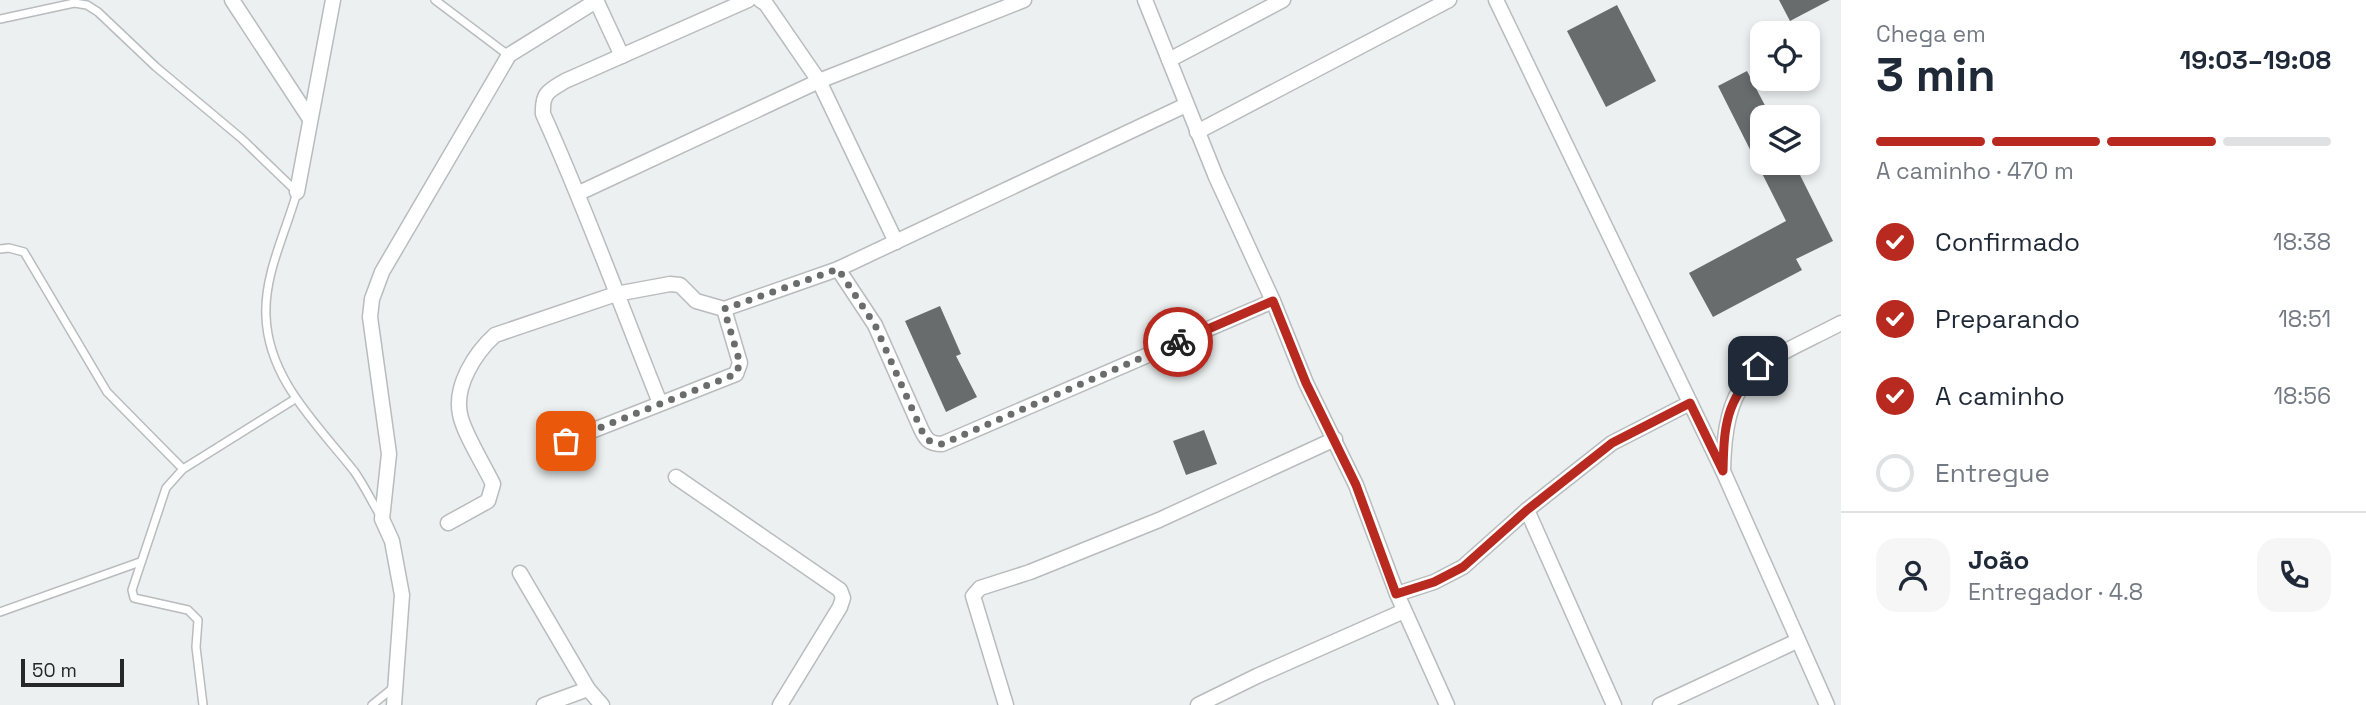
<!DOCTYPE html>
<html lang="pt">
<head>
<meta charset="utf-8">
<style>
  body { margin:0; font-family:"Space Grotesk",sans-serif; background:#f6f6f7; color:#1f2937; height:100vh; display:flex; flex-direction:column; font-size:26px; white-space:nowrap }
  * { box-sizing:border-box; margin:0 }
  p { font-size:23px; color:#747a83 }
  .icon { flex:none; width:38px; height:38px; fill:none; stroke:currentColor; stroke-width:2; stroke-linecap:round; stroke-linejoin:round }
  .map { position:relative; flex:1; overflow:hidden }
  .details { display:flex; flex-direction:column; background:#fff; width:525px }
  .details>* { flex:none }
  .buttons { position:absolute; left:1750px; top:21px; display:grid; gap:14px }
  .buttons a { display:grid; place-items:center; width:70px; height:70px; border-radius:14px; background:#fff; box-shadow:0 4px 10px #0003; font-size:35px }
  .scale { position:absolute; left:21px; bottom:18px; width:103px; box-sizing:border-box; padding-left:7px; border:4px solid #262727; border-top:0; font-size:19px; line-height:24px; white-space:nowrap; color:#262727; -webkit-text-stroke:5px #ecf0f0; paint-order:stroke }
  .pin { position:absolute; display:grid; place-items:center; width:60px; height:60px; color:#fff; margin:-30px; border-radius:14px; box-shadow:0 4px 10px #0006 }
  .courier { position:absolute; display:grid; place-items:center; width:70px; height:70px; margin:-35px; border:5px solid #b82a1f; border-radius:50%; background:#fff; color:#222; box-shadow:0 2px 9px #0007 }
  .head em { font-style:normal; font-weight:700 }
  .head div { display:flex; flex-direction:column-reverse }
  .head { display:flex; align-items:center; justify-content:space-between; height:119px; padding:0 35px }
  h1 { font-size:46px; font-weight:700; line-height:52px }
  .bar { display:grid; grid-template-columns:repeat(4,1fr); gap:10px 7px; align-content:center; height:84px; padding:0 35px }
  .bar i { height:9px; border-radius:5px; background:#e0e1e3 }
  .bar .current { background:#b82a1f }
  .bar p { grid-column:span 4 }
  .line { display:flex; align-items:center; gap:18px; padding:0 35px; border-top:2px solid #e0e1e3 }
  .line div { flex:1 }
  .round { display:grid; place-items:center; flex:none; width:74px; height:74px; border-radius:21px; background:#f6f6f7 }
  ol { padding:0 35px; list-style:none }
  li { display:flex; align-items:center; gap:21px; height:77px }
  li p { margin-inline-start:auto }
  li .icon { padding:7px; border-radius:50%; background:#b82a1f; color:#fff; stroke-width:4 }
  li:last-child { color:#747a83 }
  li i { width:38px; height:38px; border:4px solid #e0e1e3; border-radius:50% }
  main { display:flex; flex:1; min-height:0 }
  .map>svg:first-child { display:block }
  .building { fill:#686c6c }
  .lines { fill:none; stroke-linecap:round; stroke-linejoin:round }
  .lane-casing { stroke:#b8bcbc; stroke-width:10 }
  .street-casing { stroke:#b8bcbc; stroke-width:17 }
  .lane { stroke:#fff; stroke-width:7 }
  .street { stroke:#fff; stroke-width:14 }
  .done { stroke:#6b6d6d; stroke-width:7; stroke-dasharray:0 12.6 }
  .route { stroke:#b82a1f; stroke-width:9 }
</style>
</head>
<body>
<main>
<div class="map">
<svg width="1841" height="705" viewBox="0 0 1841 705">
  <rect width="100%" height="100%" fill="#ecf0f0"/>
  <!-- building -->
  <g class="building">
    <polygon points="1779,0 1830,0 1790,21"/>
    <polygon points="1617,5 1656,81 1606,107 1567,31"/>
    <polygon points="1747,71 1771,117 1762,117 1762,163 1794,163 1833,241 1796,259 1802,270 1713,317 1689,273 1786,221 1718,86"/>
    <polygon points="940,306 961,354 956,356 977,397 946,412 905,321"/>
    <polygon points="1204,430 1217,464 1186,475 1173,441"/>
  </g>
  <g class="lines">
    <defs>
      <g id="lane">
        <polyline points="435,0 508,55"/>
        <path d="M 0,19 L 74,3 L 87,5 L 98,12 L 156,67 L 241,138 L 297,192 C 286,232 264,274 266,316 C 268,379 317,424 354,471 C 364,485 372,502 381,517"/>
        <polyline points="0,249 9,248 24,252 107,392 183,469"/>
        <polyline points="0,612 140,562"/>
        <polyline points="203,705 196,647 198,620 188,610 134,598 132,590 166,488 183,469 295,399"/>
        <polyline points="372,705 393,688"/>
      </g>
      <g id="street">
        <polyline points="232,0 310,119"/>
        <polyline points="596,0 622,56"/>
        <polyline points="760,0 766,4 819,81 896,242"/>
        <polyline points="1145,0 1216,177 1273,301 1306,383 1356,485 1397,594 1447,705"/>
        <polyline points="1496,0 1723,471"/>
        <polyline points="1169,60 1283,0"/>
        <polyline points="1197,132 1449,0"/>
        <polyline points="297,192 333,0"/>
        <polyline points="579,193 819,81 1024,0"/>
        <path d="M 838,269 L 875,325 L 921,429 C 926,440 930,444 942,444 L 1273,301"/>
        <path d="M 660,403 C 621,306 586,209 543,114 C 542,93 548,91 565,81 L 748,0"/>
        <polyline points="566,441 736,374 740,363 724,309"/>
        <polyline points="676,477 840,590 843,598 840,607 780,705"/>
        <polyline points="1527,510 1614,705"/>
        <path d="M 448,523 L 488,501 L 493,484 C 484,465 463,432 460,414 C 454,386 475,353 495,335 L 616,294 L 670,284 L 680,285 L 696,301 L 724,309 L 838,269 L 1186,105"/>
        <polyline points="520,573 588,689 602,705"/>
        <polyline points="1397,594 1434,582 1463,567 1527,510 1612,443 1690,403"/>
        <polyline points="394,705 402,595 392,541 382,519 389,454 370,317 372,299 382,272 509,55 596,1"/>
        <polyline points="544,705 588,689"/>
        <polyline points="1006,705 973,596 980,588 1030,572 1159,520 1335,439"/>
        <polyline points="1198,705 1257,676 1404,611"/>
        <polyline points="1660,705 1797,641"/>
        <path d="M 1827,705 L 1723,471 C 1725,367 1759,366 1841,323"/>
      </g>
    </defs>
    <!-- lane casing -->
    <use href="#lane" class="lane-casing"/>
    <!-- street casing -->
    <use href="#street" class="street-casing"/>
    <!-- lane -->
    <use href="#lane" class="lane"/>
    <!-- street -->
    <use href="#street" class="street"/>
  </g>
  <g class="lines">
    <!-- done -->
    <path class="done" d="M 566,441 L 736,374 L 740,363 L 724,309 L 838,269 L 875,325 L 921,429 C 926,440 930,443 942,444 L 1178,342"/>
    <!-- route -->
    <path class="route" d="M 1178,342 L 1273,301 L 1306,383 L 1356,485 L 1396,594 L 1434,582 L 1463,567 L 1527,510 L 1612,443 L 1690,403 L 1723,471 C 1724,424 1726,403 1758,366"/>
  </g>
</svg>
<div class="buttons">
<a><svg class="icon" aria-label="locate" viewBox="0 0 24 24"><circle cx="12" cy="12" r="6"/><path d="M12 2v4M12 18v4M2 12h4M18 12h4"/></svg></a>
<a><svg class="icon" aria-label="layers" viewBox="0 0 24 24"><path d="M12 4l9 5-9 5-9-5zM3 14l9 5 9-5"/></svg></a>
</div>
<div class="scale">50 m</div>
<div class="pin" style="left:566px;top:441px;background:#ea580c"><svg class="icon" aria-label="bag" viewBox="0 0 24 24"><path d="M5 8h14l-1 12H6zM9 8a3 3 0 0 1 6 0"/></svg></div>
<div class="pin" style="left:1758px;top:366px;background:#1f2937"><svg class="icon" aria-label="home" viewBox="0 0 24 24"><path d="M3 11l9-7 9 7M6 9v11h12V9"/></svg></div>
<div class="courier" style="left:1178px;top:342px"><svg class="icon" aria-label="bike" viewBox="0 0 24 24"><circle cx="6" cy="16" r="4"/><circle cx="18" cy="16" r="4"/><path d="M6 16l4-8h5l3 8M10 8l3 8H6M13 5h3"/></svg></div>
</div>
<section class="details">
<div class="head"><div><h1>3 min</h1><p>Chega em</p></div><em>19:03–19:08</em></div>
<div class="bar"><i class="current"></i><i class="current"></i><i class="current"></i><i></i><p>A caminho · 470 m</p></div>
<ol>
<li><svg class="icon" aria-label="check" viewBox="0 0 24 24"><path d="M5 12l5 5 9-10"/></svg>Confirmado<p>18:38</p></li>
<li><svg class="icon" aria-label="check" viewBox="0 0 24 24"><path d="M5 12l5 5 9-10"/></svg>Preparando<p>18:51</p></li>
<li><svg class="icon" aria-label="check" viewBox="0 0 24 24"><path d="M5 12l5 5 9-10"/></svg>A caminho<p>18:56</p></li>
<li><i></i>Entregue</li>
</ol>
<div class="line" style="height:126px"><a class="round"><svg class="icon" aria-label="person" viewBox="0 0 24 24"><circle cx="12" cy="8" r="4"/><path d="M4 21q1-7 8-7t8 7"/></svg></a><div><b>João</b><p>Entregador · 4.8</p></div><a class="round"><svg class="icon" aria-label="phone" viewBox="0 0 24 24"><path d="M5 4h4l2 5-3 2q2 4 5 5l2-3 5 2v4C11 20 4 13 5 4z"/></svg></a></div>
</section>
</main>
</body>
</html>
